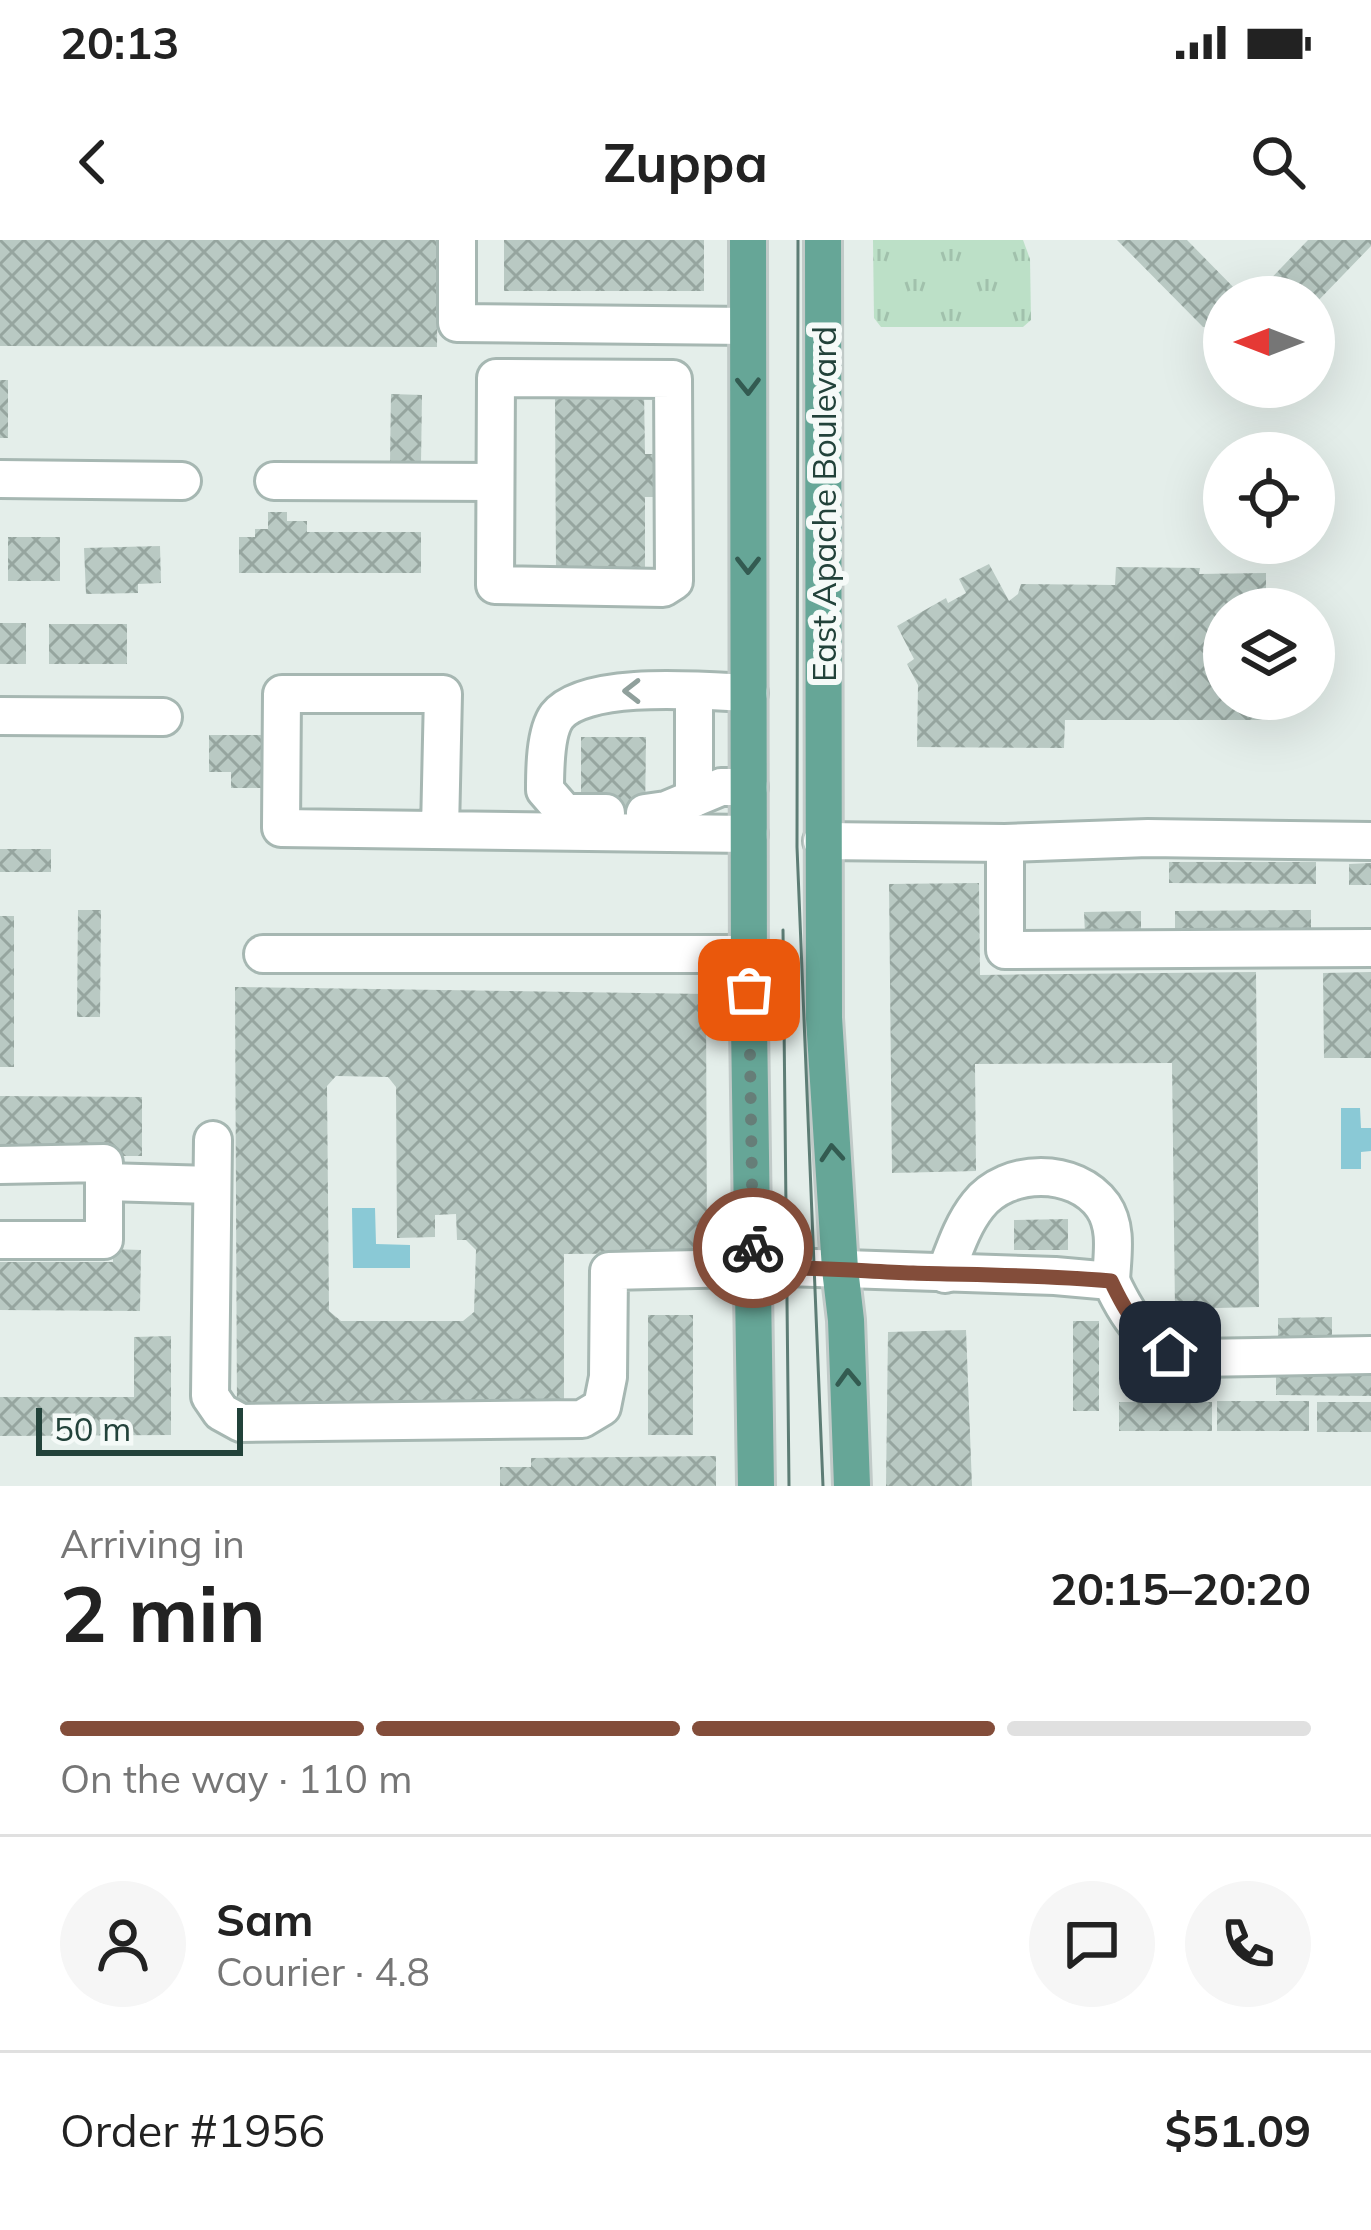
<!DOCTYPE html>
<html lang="en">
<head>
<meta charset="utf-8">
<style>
  body { margin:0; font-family:Mulish,sans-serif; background:#f6f6f6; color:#222; height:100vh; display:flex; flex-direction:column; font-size:45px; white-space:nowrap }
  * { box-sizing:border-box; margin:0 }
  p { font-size:39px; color:#767676 }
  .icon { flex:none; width:66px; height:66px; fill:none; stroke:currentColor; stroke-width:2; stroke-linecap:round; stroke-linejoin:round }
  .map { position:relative; height:1246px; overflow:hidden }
  .details { display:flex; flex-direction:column; background:#fff; flex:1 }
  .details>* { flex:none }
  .needle { width:78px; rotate:270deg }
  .fabs { position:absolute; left:1203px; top:36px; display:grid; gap:24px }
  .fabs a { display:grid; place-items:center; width:132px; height:132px; border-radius:50%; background:#fff; box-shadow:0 12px 48px #0002; font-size:60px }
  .scale { position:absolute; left:36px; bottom:30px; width:207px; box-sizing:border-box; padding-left:12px; border:6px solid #22423a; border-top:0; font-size:33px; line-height:42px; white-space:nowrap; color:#22423a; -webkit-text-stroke:9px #f5faf8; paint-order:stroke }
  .pin { position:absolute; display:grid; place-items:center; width:102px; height:102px; color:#fff; margin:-51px; border-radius:24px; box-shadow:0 6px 18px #0006 }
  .courier { position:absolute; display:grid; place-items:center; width:120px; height:120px; margin:-60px; border:9px solid #834d3a; border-radius:50%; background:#fff; color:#222; box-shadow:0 3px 15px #0007 }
  .overview em { font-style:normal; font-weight:700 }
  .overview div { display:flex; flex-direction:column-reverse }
  .overview { display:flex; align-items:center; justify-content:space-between; height:204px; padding:0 60px }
  h1 { font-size:78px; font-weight:700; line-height:90px }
  .bar { display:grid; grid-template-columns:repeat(4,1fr); gap:18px 12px; align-content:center; height:144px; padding:0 60px }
  .bar i { height:15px; border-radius:9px; background:#e0e0e0 }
  .bar .current { background:#834d3a }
  .bar p { grid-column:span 4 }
  .line { display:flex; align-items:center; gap:30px; padding:0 60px; border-top:3px solid #e0e0e0 }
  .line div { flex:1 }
  .round { display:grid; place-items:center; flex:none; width:126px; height:126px; border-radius:63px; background:#f6f6f6 }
  .status { display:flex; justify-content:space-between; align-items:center; height:84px; padding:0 60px; background:#fff; direction:ltr }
  .status svg { height:33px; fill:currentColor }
  header { display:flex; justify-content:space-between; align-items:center; height:156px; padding:0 60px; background:#fff; font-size:54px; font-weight:700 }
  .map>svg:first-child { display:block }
  .park { fill:url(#park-tufts) }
  .water { fill:#8ac9d6 }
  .building { fill:url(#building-cross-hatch); fill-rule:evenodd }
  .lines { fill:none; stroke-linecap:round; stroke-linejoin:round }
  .minor-casing { stroke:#a6b7b2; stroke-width:42 }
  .major-casing { stroke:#c1cac8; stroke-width:42 }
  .minor { stroke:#fff; stroke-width:36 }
  .major { stroke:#66a697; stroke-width:36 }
  .tram { stroke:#5d7d75; stroke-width:3 }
  .oneway { stroke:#335b51 }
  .oneway2 { stroke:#90a09c }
  .done { stroke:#667e78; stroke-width:12; stroke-dasharray:0 21.6 }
  .route { stroke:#834d3a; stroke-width:15 }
  .labels { text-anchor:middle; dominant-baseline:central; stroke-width:12; stroke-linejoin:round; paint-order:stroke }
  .street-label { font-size:33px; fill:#22423a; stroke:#f5faf8 }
</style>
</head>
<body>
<div class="status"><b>20:13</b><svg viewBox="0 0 49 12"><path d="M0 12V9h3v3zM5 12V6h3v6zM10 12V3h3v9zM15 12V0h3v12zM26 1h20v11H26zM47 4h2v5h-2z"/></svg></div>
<header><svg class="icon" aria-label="back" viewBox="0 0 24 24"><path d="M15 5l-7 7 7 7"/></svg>Zuppa<svg class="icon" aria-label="search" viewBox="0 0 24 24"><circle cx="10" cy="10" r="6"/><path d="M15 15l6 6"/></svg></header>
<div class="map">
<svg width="1371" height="1246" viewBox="0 0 1371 1246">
  <defs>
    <pattern id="park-tufts" width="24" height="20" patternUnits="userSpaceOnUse" patternTransform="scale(3)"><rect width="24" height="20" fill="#bce0c7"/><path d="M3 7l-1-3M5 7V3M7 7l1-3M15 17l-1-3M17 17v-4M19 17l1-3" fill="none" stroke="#a1c1ac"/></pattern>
    <pattern id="building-cross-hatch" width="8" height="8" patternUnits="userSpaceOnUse" patternTransform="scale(3)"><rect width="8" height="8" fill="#b9c9c3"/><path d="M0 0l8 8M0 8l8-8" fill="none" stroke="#96a59f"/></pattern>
  </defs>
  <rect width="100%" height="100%" fill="#e4eeea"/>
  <!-- park -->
  <polygon class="park" points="873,0 1023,0 1030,19 1031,80 1023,87 881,87 874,78"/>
  <!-- water -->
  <g class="water">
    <polygon points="1341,868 1360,868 1361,888 1371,888 1371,911 1361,912 1361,929 1341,929"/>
    <polygon points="352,968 375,968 376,1004 410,1005 410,1028 353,1028"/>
  </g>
  <!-- building -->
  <g class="building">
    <polygon points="0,0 438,0 437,107 0,106"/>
    <rect x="504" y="0" width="200" height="51"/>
    <polygon points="1117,0 1187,0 1243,57 1224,57 1224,88 1203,87"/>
    <polygon points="1308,0 1371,0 1371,6 1314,65 1314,57 1253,57"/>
    <rect x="0" y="140" width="8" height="58"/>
    <polygon points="644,152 645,214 653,214 653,257 645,257 645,333 556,333 555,153"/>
    <polygon points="391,154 422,155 421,223 390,222"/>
    <polygon points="268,272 287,272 287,281 307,281 307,292 421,292 421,333 239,333 239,297 255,297 255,289 268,289"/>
    <rect x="8" y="297" width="52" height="44"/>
    <polygon points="160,306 161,343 138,344 138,353 86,354 84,308"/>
    <polygon points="989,324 1009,361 1018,354 1021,344 1115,345 1116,327 1200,328 1199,334 1266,333 1266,369 1224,369 1224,459 1272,459 1271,480 1065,480 1064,508 917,507 918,445 907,424 914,419 897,386 946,358 948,363 966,353 959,339"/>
    <rect x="0" y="383" width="26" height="41"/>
    <rect x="49" y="384" width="78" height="40"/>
    <polygon points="209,495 263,495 263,548 231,548 231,532 209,532"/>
    <polygon points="581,497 646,497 645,581 623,581 623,565 581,564"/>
    <rect x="0" y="609" width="51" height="23"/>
    <polygon points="1169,622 1316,622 1316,644 1169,643"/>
    <polygon points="1371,623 1371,645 1349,645 1349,624"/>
    <polygon points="979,643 980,735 1256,732 1259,1067 1175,1069 1172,823 975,824 976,931 892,933 889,644"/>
    <polygon points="78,670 101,670 100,777 77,777"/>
    <polygon points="1311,670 1311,693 1175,694 1175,671"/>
    <polygon points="1141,671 1141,693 1085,694 1084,672"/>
    <rect x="0" y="676" width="14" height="151"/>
    <polygon points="1371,732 1371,818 1324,818 1323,733"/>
    <path d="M 235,747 L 706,754 L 707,1013 L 564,1014 L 564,1172 L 237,1172 ZM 336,836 L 388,837 L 396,847 L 397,998 L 435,997 L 435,975 L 456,974 L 457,1000 L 466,1000 L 476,1010 L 474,1072 L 463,1081 L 341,1081 L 329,1071 L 327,846 Z"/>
    <polygon points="0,856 142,857 142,916 115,916 115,908 0,906"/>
    <polygon points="1068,979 1068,1010 1014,1010 1014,980"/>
    <polygon points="113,1009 141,1010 140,1071 0,1070 0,1022 113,1022"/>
    <rect x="648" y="1075" width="45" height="120"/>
    <polygon points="1332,1077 1332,1100 1278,1101 1278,1078"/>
    <rect x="1073" y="1081" width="26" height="90"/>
    <polygon points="966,1090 972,1246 886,1246 888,1092"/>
    <polygon points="171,1096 171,1195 0,1196 0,1157 134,1157 134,1097"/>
    <polygon points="1276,1133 1371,1133 1371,1156 1276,1155"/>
    <rect x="1217" y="1161" width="92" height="30"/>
    <rect x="1119" y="1162" width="93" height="29"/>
    <rect x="1317" y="1162" width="54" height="30"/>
    <polygon points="716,1216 716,1246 500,1246 500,1227 531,1227 531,1218"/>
  </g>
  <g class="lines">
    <defs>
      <g id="minor">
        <polyline points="457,0 457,83 748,86"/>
        <polygon points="496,138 673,139 674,341 663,348 495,345"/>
        <polyline points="0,239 182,241"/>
        <polyline points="274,241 495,242"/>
        <polyline points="694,452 694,558"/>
        <polyline points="0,476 163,477"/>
        <path d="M 606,573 L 565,573 L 545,550 C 545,531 545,492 557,476 C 585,440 705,451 749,453"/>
        <polyline points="645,573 666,570 721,547 749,547"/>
        <polyline points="440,590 443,454 282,454 281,588 749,594"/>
        <polyline points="822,601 1005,603 1148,598 1371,601"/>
        <polyline points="1005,603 1005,710 1371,708"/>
        <polyline points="263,714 749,714"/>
        <path d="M 213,900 L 210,1156 L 221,1172 L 241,1183 L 582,1179 L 602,1167 L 608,1137 L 609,1031 L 786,1027 L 1055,1036 L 1111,1041 C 1131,1084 1148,1107 1196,1118 L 1371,1115"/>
        <polyline points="0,925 104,923 104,1000 0,1000"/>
        <polyline points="105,942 212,945"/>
        <path d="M 945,1034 C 954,1011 962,985 978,965 C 1007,928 1075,927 1103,966 C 1118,988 1112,1016 1111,1041"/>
      </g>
      <g id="major">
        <polyline points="748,0 749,785 756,1246"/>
        <polyline points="823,0 824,778 840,1029 846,1080 852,1246"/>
      </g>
    </defs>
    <!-- minor casing -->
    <use href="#minor" class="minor-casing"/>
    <!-- major casing -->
    <use href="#major" class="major-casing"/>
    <!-- minor -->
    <use href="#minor" class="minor"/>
    <!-- major -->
    <use href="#major" class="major"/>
    <!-- tram -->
    <g class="tram">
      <polyline points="798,0 797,607 823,1246"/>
      <polyline points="783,690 789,1246"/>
    </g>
  </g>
  <!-- one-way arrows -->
  <defs><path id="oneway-chevron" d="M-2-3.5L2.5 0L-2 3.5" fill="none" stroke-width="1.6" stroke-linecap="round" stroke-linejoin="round" transform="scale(3)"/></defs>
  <g class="oneway">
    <use href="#oneway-chevron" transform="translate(748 146) rotate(89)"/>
    <use href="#oneway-chevron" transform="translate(748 325) rotate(90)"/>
    <use href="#oneway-chevron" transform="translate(832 913) rotate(-94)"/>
    <use href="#oneway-chevron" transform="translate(848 1138) rotate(-92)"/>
  </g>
  <use class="oneway2" href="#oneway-chevron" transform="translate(632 451) rotate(180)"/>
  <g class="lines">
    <!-- done -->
    <polyline class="done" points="749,750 753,1008"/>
    <!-- route -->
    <path class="route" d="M 753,1008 L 753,1028 C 807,1026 860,1031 913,1033 C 979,1035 1045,1035 1111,1041 C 1128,1077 1137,1090 1170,1112"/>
  </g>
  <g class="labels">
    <!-- street labels -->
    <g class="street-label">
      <text transform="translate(823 264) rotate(-90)">East Apache Boulevard</text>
    </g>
  </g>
</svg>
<div class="fabs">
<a><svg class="needle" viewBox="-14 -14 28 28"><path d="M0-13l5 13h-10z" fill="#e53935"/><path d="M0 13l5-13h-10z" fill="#767676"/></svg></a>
<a><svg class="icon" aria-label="locate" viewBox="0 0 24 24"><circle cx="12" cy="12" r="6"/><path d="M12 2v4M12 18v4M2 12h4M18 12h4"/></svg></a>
<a><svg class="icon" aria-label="layers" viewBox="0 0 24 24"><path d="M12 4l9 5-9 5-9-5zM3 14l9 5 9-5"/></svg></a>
</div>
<div class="scale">50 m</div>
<div class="pin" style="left:749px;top:750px;background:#ea580c"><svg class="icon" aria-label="bag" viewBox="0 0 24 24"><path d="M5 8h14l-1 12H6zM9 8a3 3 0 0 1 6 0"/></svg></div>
<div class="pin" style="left:1170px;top:1112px;background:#1f2937"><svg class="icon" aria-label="home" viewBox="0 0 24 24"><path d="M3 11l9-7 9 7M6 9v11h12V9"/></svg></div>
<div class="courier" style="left:753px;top:1008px"><svg class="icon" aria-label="bike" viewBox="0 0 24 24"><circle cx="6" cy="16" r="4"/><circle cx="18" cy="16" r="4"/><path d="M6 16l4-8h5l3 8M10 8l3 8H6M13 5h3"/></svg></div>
</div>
<section class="details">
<div class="overview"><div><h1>2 min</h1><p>Arriving in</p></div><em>20:15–20:20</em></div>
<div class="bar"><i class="current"></i><i class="current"></i><i class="current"></i><i></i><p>On the way · 110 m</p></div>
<div class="line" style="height:216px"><a class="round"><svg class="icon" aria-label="person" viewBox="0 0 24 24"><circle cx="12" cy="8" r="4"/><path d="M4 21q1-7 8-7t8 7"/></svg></a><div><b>Sam</b><p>Courier · 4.8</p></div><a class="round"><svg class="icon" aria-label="chat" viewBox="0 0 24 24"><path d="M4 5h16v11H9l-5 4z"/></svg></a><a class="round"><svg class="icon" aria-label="phone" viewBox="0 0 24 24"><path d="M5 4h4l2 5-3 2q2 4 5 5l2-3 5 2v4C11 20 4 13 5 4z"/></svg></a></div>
<div class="line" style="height:156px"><div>Order #1956</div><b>$51.09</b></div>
</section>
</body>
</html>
